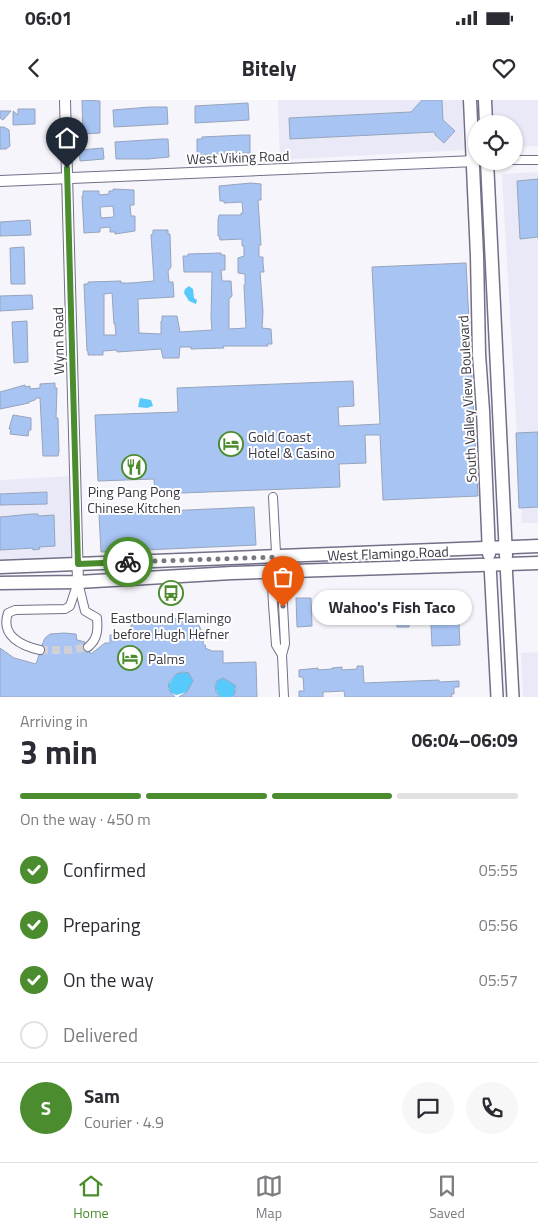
<!DOCTYPE html>
<html lang="en">
<head>
<meta charset="utf-8">
<style>
  body { margin:0; font-family:"Titillium Web",sans-serif; background:#f7f7f7; color:#2b2b33; height:100vh; display:flex; flex-direction:column; font-size:19px; white-space:nowrap }
  * { box-sizing:border-box; margin:0 }
  p { font-size:16px; color:#7c7c81 }
  .icon { flex:none; width:28px; height:28px; fill:none; stroke:currentColor; stroke-width:2; stroke-linecap:round; stroke-linejoin:round }
  .map { position:relative; height:597px; overflow:hidden }
  .details { display:flex; flex-direction:column; background:#fff; flex:1 }
  .details>* { flex:none }
  .fabs { position:absolute; left:468px; top:15px; display:grid; gap:10px }
  .fabs a { display:grid; place-items:center; width:55px; height:55px; border-radius:50%; background:#fff; box-shadow:0 1px 4px #0004; font-size:25px }
  .pin { position:absolute; display:grid; place-items:center; width:42px; height:42px; color:#fff; margin:-51px -21px; border-radius:50% 50% 50% 0; rotate:-45deg; box-shadow:0 0 5px #0007 }
  .pin .icon { rotate:45deg }
  .courier { position:absolute; display:grid; place-items:center; width:50px; height:50px; margin:-25px; border:4px solid #4b8c2e; border-radius:50%; background:#fff; color:#222; box-shadow:0 1px 6px #0007 }
  .bubble { position:absolute; height:35px; border-radius:18px; background:#fff; box-shadow:0 1px 4px #0004; font-size:16px; font-weight:700; line-height:35px; text-align:center }
  .head em { font-style:normal; font-weight:700 }
  .head div { display:flex; flex-direction:column-reverse }
  .head { display:flex; align-items:center; justify-content:space-between; height:85px; padding:0 20px }
  h1 { font-size:32px; font-weight:700; line-height:38px }
  .bar { display:grid; grid-template-columns:repeat(4,1fr); gap:8px 5px; align-content:center; height:60px; padding:0 20px }
  .bar i { height:6px; border-radius:4px; background:#e1e1e2 }
  .bar .active { background:#4b8c2e }
  .bar p { grid-column:span 4 }
  .line { display:flex; align-items:center; gap:12px; padding:0 20px; border-top:1px solid #e1e1e2 }
  .line div { flex:1 }
  .round { display:grid; place-items:center; flex:none; width:52px; height:52px; border-radius:26px; background:#f7f7f7 }
  ol { padding:0 20px; list-style:none }
  li { display:flex; align-items:center; gap:15px; height:55px }
  li p { margin-inline-start:auto }
  li .icon { padding:5px; border-radius:50%; background:#4b8c2e; color:#fff; stroke-width:4 }
  li:last-child { color:#7c7c81 }
  li i { width:28px; height:28px; border:2px solid #e1e1e2; border-radius:50% }
  .status { display:flex; justify-content:space-between; align-items:center; height:35px; padding:0 25px; background:#fff; direction:ltr }
  .status svg { height:14px; fill:currentColor }
  header { display:flex; justify-content:space-between; align-items:center; height:65px; padding:0 20px; background:#fff; font-size:22px; font-weight:700 }
  .dock { display:flex; justify-content:space-around; align-items:center; height:70px; border-top:1px solid #e1e1e2; background:#fff; font-size:14px; color:#7c7c81 }
  .dock a { display:grid; justify-items:center; gap:2px }
  .dock .active { color:#4b8c2e }
  .map>svg:first-child { display:block }
  .built { fill:#eae9f7 }
  .water { fill:#58c9fb }
  .building { fill:#a8c4f3; stroke:#96a4bc; fill-rule:evenodd }
  .lines { fill:none; stroke-linecap:round; stroke-linejoin:round }
  .minor-tunnel { stroke:#d0cfd6; stroke-width:8; stroke-dasharray:8 4; stroke-linecap:butt }
  .minor-casing { stroke:#726f88; stroke-width:10 }
  .tertiary-casing { stroke:#726f88; stroke-width:12 }
  .secondary-casing { stroke:#726f88; stroke-width:14 }
  .primary-casing { stroke:#726f88; stroke-width:15 }
  .minor { stroke:#fff; stroke-width:8 }
  .tertiary { stroke:#fff; stroke-width:10 }
  .secondary { stroke:#fff; stroke-width:11 }
  .primary { stroke:#fff; stroke-width:12 }
  .done { stroke:#7a7982; stroke-width:5; stroke-dasharray:0 9 }
  .route { stroke:#4b8c2e; stroke-width:6 }
  .labels { text-anchor:middle; dominant-baseline:central; stroke-width:4; stroke-linejoin:round; paint-order:stroke }
  .street-label { font-size:14px; fill:#383641; stroke:#fff }
  .poi-label { font-size:14px; fill:#383641; stroke:#fff; text-anchor:start }
</style>
</head>
<body>
<div class="status"><b>06:01</b><svg viewBox="0 0 49 12"><path d="M0 12V9h3v3zM5 12V6h3v6zM10 12V3h3v9zM15 12V0h3v12zM26 1h20v11H26zM47 4h2v5h-2z"/></svg></div>
<header><svg class="icon" aria-label="back" viewBox="0 0 24 24"><path d="M15 5l-7 7 7 7"/></svg>Bitely<svg class="icon" aria-label="heart" viewBox="0 0 24 24"><path d="M12 20l-8-8c-3-5 5-10 8-4 3-6 11-1 8 4z"/></svg></header>
<div class="map">
<svg width="538" height="597" viewBox="0 0 538 597">
  <rect width="100%" height="100%" fill="#f6f5fb"/>
  <!-- built -->
  <g class="built">
    <polygon points="278,0 462,0 464,50 280,60"/>
    <polygon points="490,0 538,0 538,46 514,47 514,24 491,24"/>
    <polygon points="538,72 538,423 522,423 502,74"/>
    <polygon points="75,376 78,464 0,467 0,380"/>
    <polygon points="538,552 538,597 523,597 521,553"/>
  </g>
  <!-- water -->
  <g class="water">
    <polygon points="189,186 193,189 194,198 197,200 196,204 189,201 184,193 185,189"/>
    <polygon points="140,298 151,300 153,306 147,308 138,307"/>
    <polygon points="181,572 189,573 193,581 187,592 176,595 170,592 168,585 176,574"/>
    <path d="M 223,578 L 235,585 L 235,593 L 232,597 L 220,597 C 216,591 214,588 217,581 Z"/>
  </g>
  <!-- building -->
  <g class="building">
    <polygon points="82,0 100,1 100,33 83,34"/>
    <polygon points="422,0 442,0 443,20 455,31 444,43 435,35 435,32 290,39 289,18 411,12"/>
    <polygon points="248,3 249,20 195,23 195,6"/>
    <polygon points="150,7 167,7 168,24 114,27 113,10"/>
    <polygon points="18,9 35,9 35,24 13,25 13,11 18,15"/>
    <polygon points="0,11 11,11 3,20 0,18"/>
    <polygon points="0,27 4,27 9,30 10,46 6,49 0,49"/>
    <polygon points="244,35 250,35 250,53 197,55 197,39 202,39 202,37"/>
    <polygon points="162,39 168,39 169,57 148,59 116,59 115,42"/>
    <polygon points="103,48 104,59 80,61 79,50"/>
    <polygon points="538,79 538,137 520,139 517,81"/>
    <path d="M 251,83 L 261,84 L 261,100 L 258,100 L 261,145 L 259,145 L 259,157 L 263,157 L 263,164 L 264,172 L 260,172 L 263,212 L 262,228 L 271,229 L 272,244 L 267,244 L 268,246 L 223,246 L 224,248 L 191,249 L 191,247 L 180,247 L 179,258 L 163,258 L 161,249 L 117,252 L 117,250 L 103,251 L 103,255 L 88,255 L 88,251 L 87,251 L 84,184 L 88,184 L 88,182 L 121,181 L 121,183 L 131,183 L 154,181 L 151,135 L 153,134 L 153,130 L 168,130 L 168,134 L 170,134 L 171,167 L 168,171 L 169,182 L 173,182 L 174,197 L 138,199 L 139,233 L 161,234 L 161,221 L 162,221 L 162,216 L 177,216 L 180,232 L 212,230 L 211,218 L 212,172 L 184,172 L 183,156 L 188,156 L 188,154 L 221,153 L 221,155 L 225,155 L 225,170 L 221,170 L 222,181 L 231,181 L 232,196 L 229,199 L 229,229 L 246,228 L 244,185 L 245,185 L 245,174 L 238,173 L 238,158 L 244,156 L 244,146 L 242,146 L 242,139 L 220,140 L 219,136 L 218,136 L 218,120 L 219,115 L 241,115 L 241,113 L 243,113 L 242,102 L 224,103 L 224,101 L 220,101 L 219,86 ZM 112,193 L 114,224 L 115,224 L 116,235 L 104,235 L 104,194 Z"/>
    <path d="M 113,89 L 134,90 L 134,105 L 130,105 L 131,116 L 135,116 L 135,131 L 115,134 L 115,132 L 110,132 L 110,127 L 100,128 L 100,132 L 84,133 L 82,96 L 83,96 L 83,91 L 99,91 L 99,95 L 109,94 L 109,91 L 113,91 ZM 113,106 L 114,117 L 101,118 L 100,107 Z"/>
    <polygon points="30,120 31,135 0,136 0,122"/>
    <polygon points="24,147 25,184 11,184 10,148"/>
    <polygon points="466,163 478,396 383,400 380,335 365,335 366,363 339,364 340,387 155,394 154,379 98,381 95,315 178,312 177,288 353,281 354,306 338,307 339,326 380,324 372,167"/>
    <polygon points="32,195 33,209 0,211 0,196"/>
    <polygon points="27,221 28,262 14,263 12,222"/>
    <polygon points="55,283 55,288 57,288 56,318 58,318 59,351 58,356 43,356 40,298 36,298 35,300 29,302 29,303 0,309 0,292 25,285 25,287 30,286 30,289 40,288 40,284"/>
    <polygon points="13,315 31,318 31,330 29,330 28,336 10,334 11,329 9,329"/>
    <polygon points="538,332 538,407 519,408 516,333"/>
    <polygon points="47,392 47,404 0,405 0,394"/>
    <polygon points="254,407 256,445 101,452 99,414"/>
    <polygon points="32,414 38,414 38,416 54,415 55,446 39,447 40,449 33,450 33,448 0,450 0,417"/>
    <polygon points="408,495 409,527 397,527 395,496"/>
    <polygon points="373,496 384,496 385,516 375,517"/>
    <polygon points="296,498 311,498 312,526 297,527"/>
    <polygon points="356,500 357,515 353,515 353,518 337,518 337,517 333,517 332,501"/>
    <polygon points="458,503 460,545 432,546 430,504"/>
    <polygon points="167,518 189,520 198,524 204,535 203,544 206,546 205,548 212,551 223,551 223,563 256,562 257,597 233,597 236,590 235,585 223,578 217,581 215,585 216,592 220,597 179,597 187,592 193,581 189,573 183,572 176,574 169,582 168,589 175,597 0,597 0,548 14,558 36,564 39,555 42,555 45,552 45,548 42,545 45,538 50,534 64,533 76,534 77,540 85,542 83,546 84,550 87,552 90,552 91,554 105,543 110,543 110,535 131,535 131,525"/>
    <polygon points="357,566 363,566 364,583 439,580 439,582 459,581 459,587 454,587 454,594 451,594 452,597 345,597 344,591 323,592 323,597 299,597 299,591 304,591 303,577 299,577 299,570 318,568 318,570 332,569 332,568 342,567 342,570 357,569"/>
  </g>
  <g class="lines">
    <!-- minor-tunnel -->
    <polyline class="minor-tunnel" points="40,550 71,550 88,547"/>
    <defs>
      <g id="minor">
        <polyline points="514,60 538,60"/>
        <polyline points="273,397 277,471 282,485 285,544 282,555 284,597"/>
        <polyline points="277,471 272,486 273,504 276,545 282,555"/>
        <path d="M 78,482 L 85,511 L 97,518 C 98,529 98,539 88,547"/>
        <path d="M 40,550 C 22,546 0,536 8,513 L 15,510 L 65,509 L 70,506 L 78,482"/>
      </g>
      <g id="tertiary">
        <polyline points="65,0 78,482"/>
        <polyline points="0,81 476,61"/>
      </g>
      <g id="secondary">
        <polyline points="506,463 513,597"/>
        <polyline points="490,464 497,597"/>
      </g>
      <g id="primary">
        <polyline points="470,0 477,156 479,254 483,311 489,454"/>
        <polyline points="485,0 486,24"/>
        <polyline points="487,61 506,456"/>
        <polyline points="0,467 538,446"/>
        <polyline points="0,483 78,482 232,473 538,463"/>
      </g>
    </defs>
    <!-- minor casing -->
    <use href="#minor" class="minor-casing"/>
    <!-- tertiary casing -->
    <use href="#tertiary" class="tertiary-casing"/>
    <!-- secondary casing -->
    <use href="#secondary" class="secondary-casing"/>
    <!-- primary casing -->
    <use href="#primary" class="primary-casing"/>
    <!-- minor -->
    <use href="#minor" class="minor"/>
    <!-- tertiary -->
    <use href="#tertiary" class="tertiary"/>
    <!-- secondary -->
    <use href="#secondary" class="secondary"/>
    <!-- primary -->
    <use href="#primary" class="primary"/>
  </g>
  <g class="lines">
    <!-- done -->
    <polyline class="done" points="128,462 276,457 277,471 282,485 283,507"/>
    <!-- route -->
    <polyline class="route" points="67,68 78,464 128,462"/>
  </g>
  <!-- icons -->
  <defs>
    <symbol id="hotel-ring" viewBox="-11 -11 22 22"><circle r="9.5" fill="#fff" stroke="#4b8c2e" stroke-width="1.5"/><path d="M-6-4.5h1.5V1H6V5H4.5V3h-9V5H-6ZM-4 0a1.8 1.8 0 1 1 3.6 0ZM.5 0V-2.5h3Q6-2.5 6 0Z" fill="#4b8c2e"/></symbol>
    <symbol id="restaurant-ring" viewBox="-11 -11 22 22"><circle r="9.5" fill="#fff" stroke="#4b8c2e" stroke-width="1.5"/><path d="M-5-6h1v4h1v-4h1v4h1v-4h1v5L-1.5 .5V6h-2V.5L-5-1ZM5-6V6H3V1.5H1.5Q1.5-4 5-6Z" fill="#4b8c2e"/></symbol>
    <symbol id="bus-ring" viewBox="-11 -11 22 22"><circle r="9.5" fill="#fff" stroke="#4b8c2e" stroke-width="1.5"/><path d="M-5-6H5V4H4V6H2V4H-2V6H-4V4H-5ZM-3.5-4V0h7V-4ZM-3.5 1.2v1.5H-2V1.2ZM2 1.2v1.5H3.5V1.2Z" fill="#4b8c2e"/></symbol>
  </defs>
  <g fill-rule="evenodd">
    <use href="#hotel-ring" x="217" y="330" width="28" height="28"/>
    <use href="#restaurant-ring" x="120" y="353" width="28" height="28"/>
    <use href="#bus-ring" x="157" y="479" width="28" height="28"/>
    <use href="#hotel-ring" x="116" y="544" width="28" height="28"/>
  </g>
  <g class="labels">
    <!-- street labels -->
    <g class="street-label">
      <text transform="translate(238 57) rotate(-2)">West Viking Road</text>
      <text transform="translate(58 241) rotate(-91)">Wynn Road</text>
      <text transform="translate(467 299) rotate(-93)">South Valley View Boulevard</text>
      <text transform="translate(388 453) rotate(-2)">West Flamingo Road</text>
    </g>
    <!-- poi labels -->
    <g class="poi-label">
      <text x="248" y="336">Gold Coast<tspan x="248" dy="16">Hotel &amp; Casino</tspan></text>
      <text x="134" y="391" text-anchor="middle">Ping Pang Pong<tspan x="134" dy="16">Chinese Kitchen</tspan></text>
      <text x="171" y="517" text-anchor="middle">Eastbound Flamingo<tspan x="171" dy="16">before Hugh Hefner</tspan></text>
      <text x="148" y="558">Palms</text>
    </g>
  </g>
</svg>
<div class="fabs">
<a><svg class="icon" aria-label="locate" viewBox="0 0 24 24"><circle cx="12" cy="12" r="6"/><path d="M12 2v4M12 18v4M2 12h4M18 12h4"/></svg></a>
</div>
<div class="pin" style="left:283px;top:507px;background:#ea580c"><svg class="icon" aria-label="bag" viewBox="0 0 24 24"><path d="M5 8h14l-1 12H6zM9 8a3 3 0 0 1 6 0"/></svg></div>
<div class="pin" style="left:67px;top:68px;background:#1f2937"><svg class="icon" aria-label="home" viewBox="0 0 24 24"><path d="M3 11l9-7 9 7M6 9v11h12V9"/></svg></div>
<div class="courier" style="left:128px;top:462px"><svg class="icon" aria-label="bike" viewBox="0 0 24 24"><circle cx="6" cy="16" r="4"/><circle cx="18" cy="16" r="4"/><path d="M6 16l4-8h5l3 8M10 8l3 8H6M13 5h3"/></svg></div>
<div class="bubble" style="left:312px;top:490px;width:160px">Wahoo's Fish Taco</div>
</div>
<section class="details">
<div class="head"><div><h1>3 min</h1><p>Arriving in</p></div><em>06:04–06:09</em></div>
<div class="bar"><i class="active"></i><i class="active"></i><i class="active"></i><i></i><p>On the way · 450 m</p></div>
<ol>
<li><svg class="icon" aria-label="check" viewBox="0 0 24 24"><path d="M5 12l5 5 9-10"/></svg>Confirmed<p>05:55</p></li>
<li><svg class="icon" aria-label="check" viewBox="0 0 24 24"><path d="M5 12l5 5 9-10"/></svg>Preparing<p>05:56</p></li>
<li><svg class="icon" aria-label="check" viewBox="0 0 24 24"><path d="M5 12l5 5 9-10"/></svg>On the way<p>05:57</p></li>
<li><i></i>Delivered</li>
</ol>
<div class="line" style="height:90px"><b class="round" style="background:#4b8c2e;color:#fff">S</b><div><b>Sam</b><p>Courier · 4.9</p></div><a class="round"><svg class="icon" aria-label="chat" viewBox="0 0 24 24"><path d="M4 5h16v11H9l-5 4z"/></svg></a><a class="round"><svg class="icon" aria-label="phone" viewBox="0 0 24 24"><path d="M5 4h4l2 5-3 2q2 4 5 5l2-3 5 2v4C11 20 4 13 5 4z"/></svg></a></div>
</section>
<nav class="dock">
<a class="active"><svg class="icon" aria-label="home" viewBox="0 0 24 24"><path d="M3 11l9-7 9 7M6 9v11h12V9"/></svg>Home</a>
<a><svg class="icon" aria-label="map" viewBox="0 0 24 24"><path d="M3 6l6-2 6 2 6-2v14l-6 2-6-2-6 2zM9 4v14M15 6v14"/></svg>Map</a>
<a><svg class="icon" aria-label="saved" viewBox="0 0 24 24"><path d="M7 4h10v16l-5-4-5 4z"/></svg>Saved</a>
</nav>
</body>
</html>
